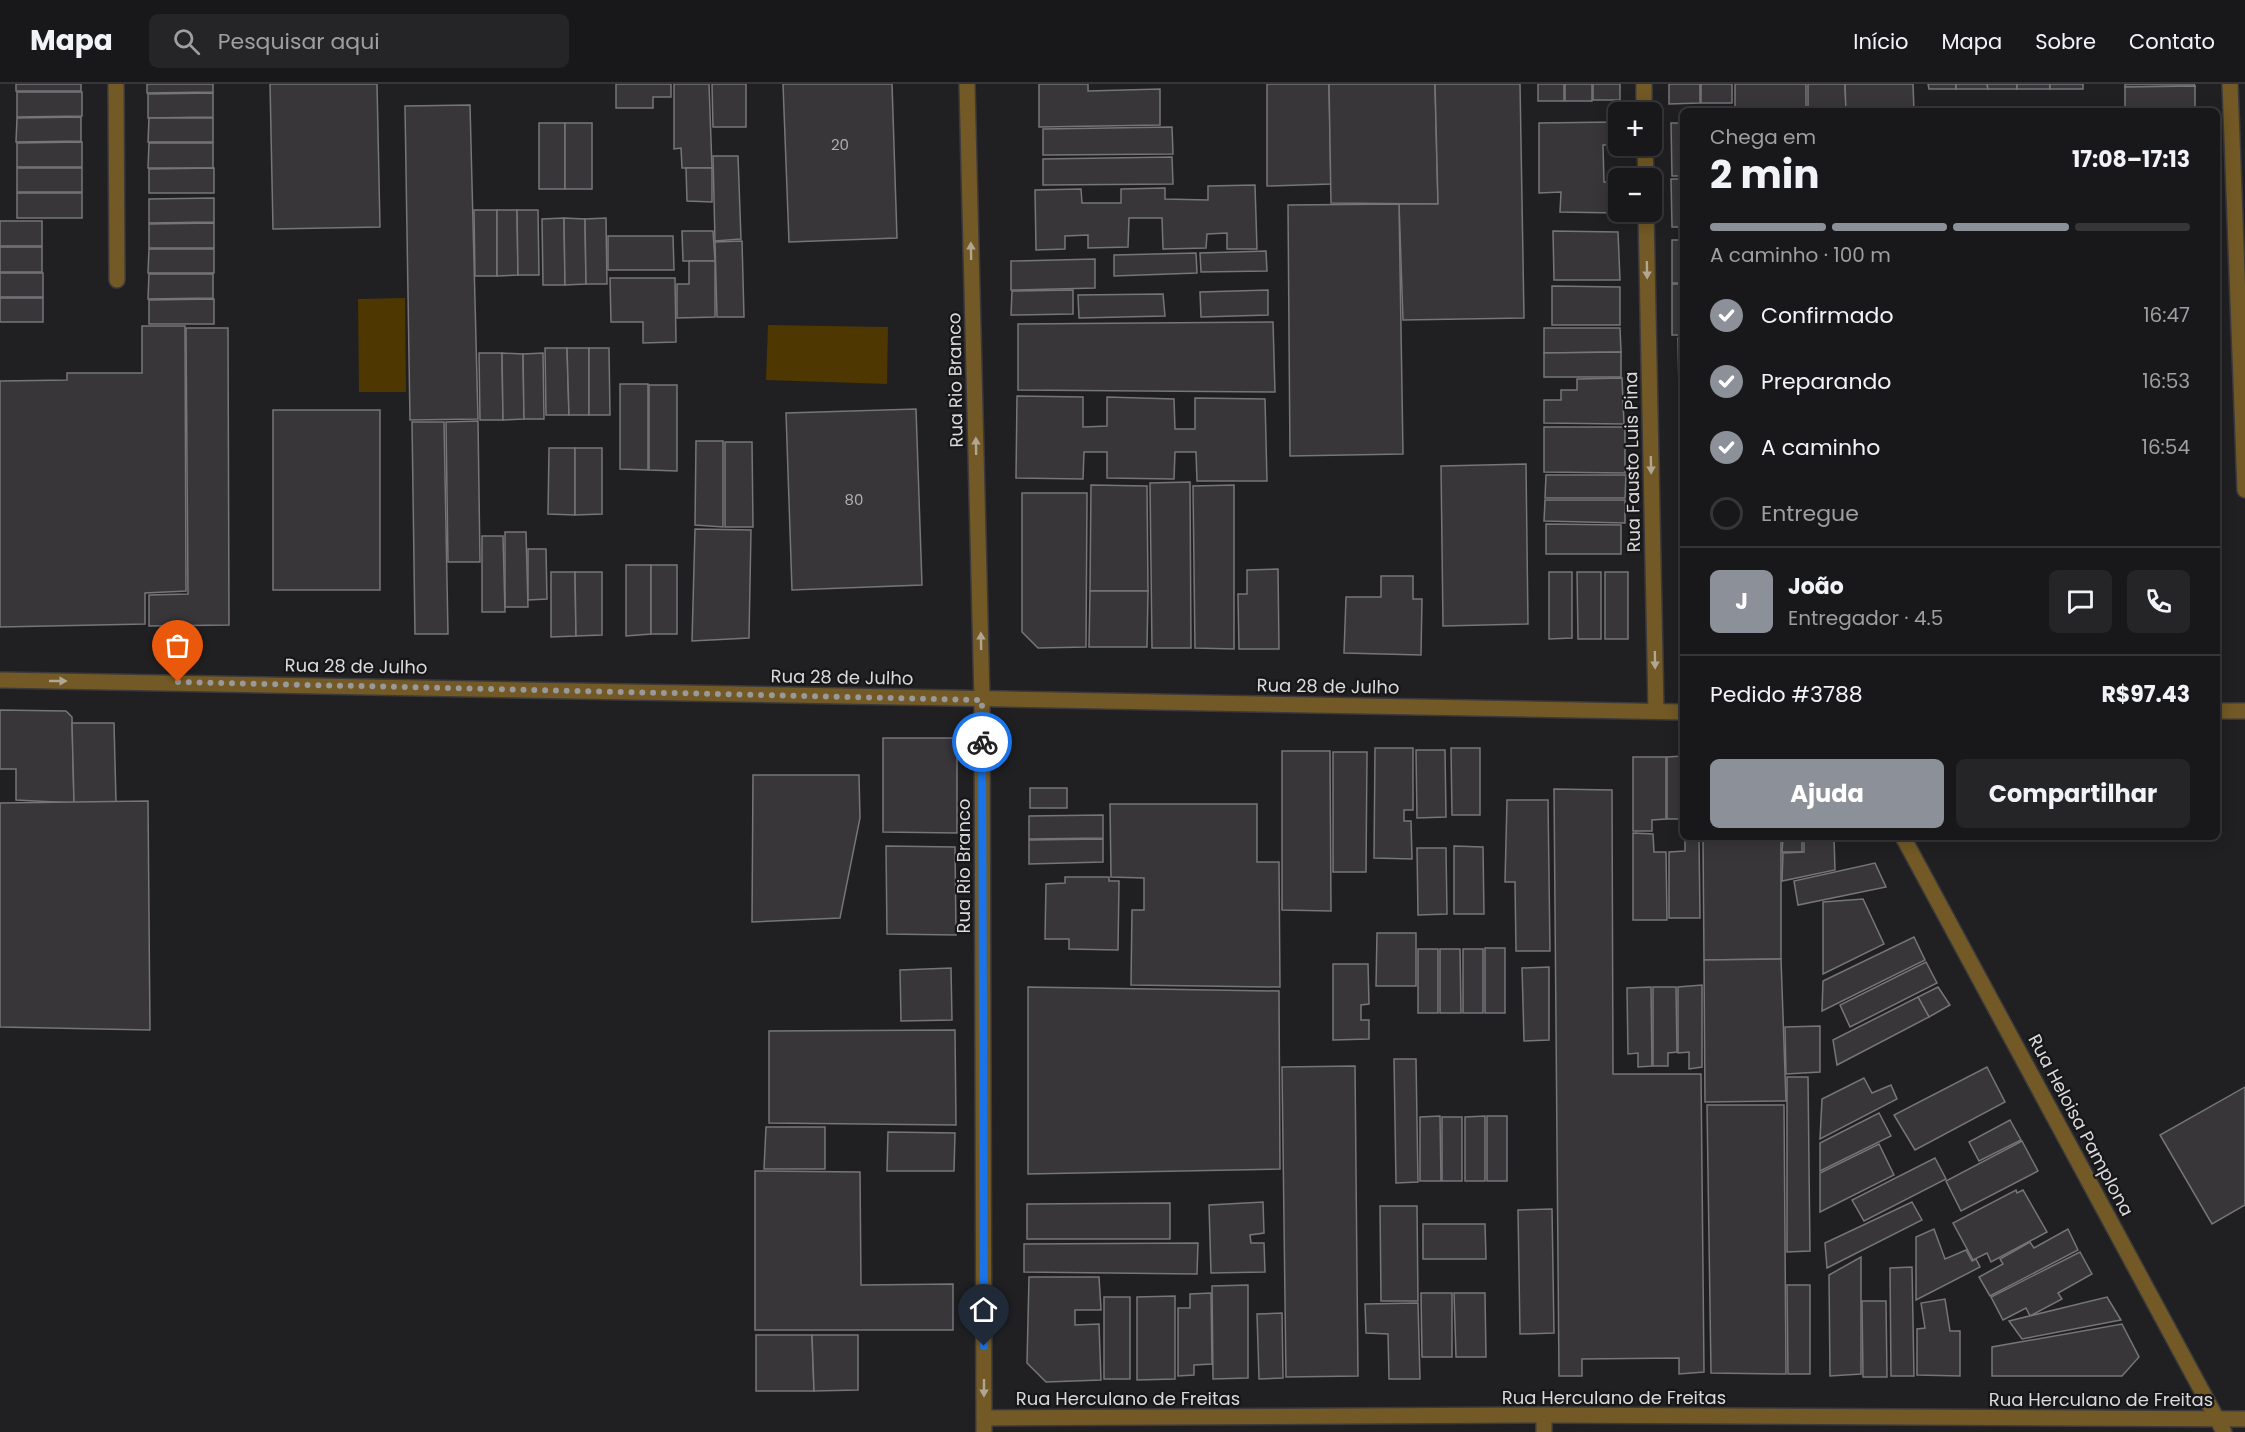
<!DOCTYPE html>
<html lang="pt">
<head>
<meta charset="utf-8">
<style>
  body { margin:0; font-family:Poppins,sans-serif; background:#252427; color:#f1f3f6; height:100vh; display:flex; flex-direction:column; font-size:22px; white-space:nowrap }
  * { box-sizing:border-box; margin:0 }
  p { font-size:20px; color:#9f9fa2 }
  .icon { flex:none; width:33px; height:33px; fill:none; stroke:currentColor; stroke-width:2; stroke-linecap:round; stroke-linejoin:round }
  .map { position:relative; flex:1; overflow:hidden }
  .side { position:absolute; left:1680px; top:24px; width:540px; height:732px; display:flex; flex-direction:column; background:#18171a; border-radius:9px; box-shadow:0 3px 15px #0003,0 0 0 2px #363639 }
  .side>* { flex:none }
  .buttons { position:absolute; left:1608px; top:18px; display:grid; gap:12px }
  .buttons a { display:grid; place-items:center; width:54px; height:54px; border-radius:9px; background:#18171a; box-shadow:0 3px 15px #0003,0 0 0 2px #363639; font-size:30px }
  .pin { position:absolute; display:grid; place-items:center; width:51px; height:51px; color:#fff; margin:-62px -26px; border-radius:50% 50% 50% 0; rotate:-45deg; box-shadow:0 0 6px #0007 }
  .pin .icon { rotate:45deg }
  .courier { position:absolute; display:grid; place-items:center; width:60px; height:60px; margin:-30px; border:4px solid #1a73e8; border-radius:50%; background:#fff; color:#222; box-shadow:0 2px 8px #0007 }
  .headline em { font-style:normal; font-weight:700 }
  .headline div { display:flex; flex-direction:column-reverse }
  .headline { display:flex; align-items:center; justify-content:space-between; height:102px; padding:0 30px }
  h1 { font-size:39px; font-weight:700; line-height:45px }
  .bar { display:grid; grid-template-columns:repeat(4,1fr); gap:9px 6px; align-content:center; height:72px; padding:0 30px }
  .bar i { height:8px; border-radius:4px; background:#363639 }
  .bar .on { background:#8c9099 }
  .bar p { grid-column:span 4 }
  .line { display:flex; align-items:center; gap:15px; padding:0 30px; border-top:2px solid #363639 }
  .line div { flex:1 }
  .round { display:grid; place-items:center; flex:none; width:63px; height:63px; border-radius:9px; background:#252427 }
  ol { padding:0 30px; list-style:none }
  li { display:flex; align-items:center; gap:18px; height:66px }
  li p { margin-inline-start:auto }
  li .icon { padding:6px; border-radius:50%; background:#8c9099; color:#fff; stroke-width:4 }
  li:last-child { color:#9f9fa2 }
  li i { width:33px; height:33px; border:3px solid #363639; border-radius:50% }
  .action { display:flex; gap:12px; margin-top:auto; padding:12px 30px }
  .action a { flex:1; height:69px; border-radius:9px; background:#8c9099; color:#fff; font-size:24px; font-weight:700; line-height:69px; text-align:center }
  .action a+a { background:#252427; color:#f1f3f6 }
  header { display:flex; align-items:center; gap:36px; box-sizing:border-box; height:84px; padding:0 30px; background:#18171a; border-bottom:2px solid #363639 }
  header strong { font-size:28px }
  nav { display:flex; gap:33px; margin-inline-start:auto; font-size:21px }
  .search { width:420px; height:54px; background:#252427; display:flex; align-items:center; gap:15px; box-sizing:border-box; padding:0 21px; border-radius:9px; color:#9f9fa2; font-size:22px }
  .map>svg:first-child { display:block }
  .green { fill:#4e3700 }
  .building { fill:#383639; stroke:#767578; stroke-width:1.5 }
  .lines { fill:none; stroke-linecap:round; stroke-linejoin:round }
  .minor-casing { stroke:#3a393c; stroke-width:18 }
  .minor { stroke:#725925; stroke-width:15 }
  .oneway { fill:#b0a692 }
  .done { stroke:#99989a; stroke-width:6; stroke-dasharray:0 10.8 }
  .route { stroke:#1a73e8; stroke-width:8 }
  .labels { text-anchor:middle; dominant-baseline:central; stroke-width:4.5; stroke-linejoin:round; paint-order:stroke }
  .number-label { font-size:15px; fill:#b2b0b2 }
  .street-label { font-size:18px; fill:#dad9db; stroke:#171618 }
</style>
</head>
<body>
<header>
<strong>Mapa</strong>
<div class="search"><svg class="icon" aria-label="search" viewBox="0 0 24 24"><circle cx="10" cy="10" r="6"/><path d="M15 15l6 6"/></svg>Pesquisar aqui</div>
<nav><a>Início</a><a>Mapa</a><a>Sobre</a><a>Contato</a></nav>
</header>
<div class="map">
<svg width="2245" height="1348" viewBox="0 0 2245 1348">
  <rect width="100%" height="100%" fill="#201f22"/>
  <!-- green -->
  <g class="green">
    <polygon points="405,214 406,308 359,308 358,215"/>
    <polygon points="768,241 888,243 887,300 766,296"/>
  </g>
  <!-- building -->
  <g class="building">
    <rect x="16" y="0" width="65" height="7"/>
    <polygon points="147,0 213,0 213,8 147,9"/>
    <polygon points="270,0 377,0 380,143 273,145"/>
    <polygon points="616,0 671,0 671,13 653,13 653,24 616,24"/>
    <polygon points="674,0 709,0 712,84 682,84 681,64 674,65"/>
    <polygon points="712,0 746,0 746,43 713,43"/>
    <polygon points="783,0 892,0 897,154 789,158"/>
    <polygon points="1039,0 1088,0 1088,7 1160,5 1160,41 1039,43"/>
    <polygon points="1267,0 1329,0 1331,100 1267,102"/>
    <polygon points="1329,0 1435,0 1438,120 1331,119"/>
    <polygon points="1435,0 1520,0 1524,234 1403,236 1399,120 1438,120"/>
    <rect x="1538" y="0" width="26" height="17"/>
    <rect x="1565" y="0" width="27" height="17"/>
    <rect x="1593" y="0" width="27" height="16"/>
    <polygon points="1669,0 1700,0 1700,19 1669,20"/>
    <rect x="1701" y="0" width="31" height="19"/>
    <rect x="1735" y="0" width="71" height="27"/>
    <polygon points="1808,0 1845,0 1846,27 1808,27"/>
    <polygon points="1845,0 1913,0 1914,27 1846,27"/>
    <polygon points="1928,0 1956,0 1956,5 1929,5"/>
    <polygon points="1956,0 1987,0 1988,5 1956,5"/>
    <polygon points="1987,0 2017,0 2017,5 1988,5"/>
    <rect x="2017" y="0" width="33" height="5"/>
    <rect x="2050" y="0" width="33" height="5"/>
    <polygon points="2125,0 2194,0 2195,2 2125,3"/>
    <polygon points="2195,2 2195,27 2125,27 2125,3"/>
    <polygon points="17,8 82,8 82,32 17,33"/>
    <polygon points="213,9 213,33 148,34 148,10"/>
    <polygon points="470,21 478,335 410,336 405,22"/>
    <polygon points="81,33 81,57 16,58 17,34"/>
    <polygon points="149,34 213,34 213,58 148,58"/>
    <polygon points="1615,38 1615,61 1603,61 1604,98 1618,98 1618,129 1560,128 1561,108 1539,109 1539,39"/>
    <rect x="539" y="39" width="26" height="66"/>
    <rect x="565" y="39" width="27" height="66"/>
    <polygon points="1671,39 1683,39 1683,92 1672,92"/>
    <polygon points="1172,43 1173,70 1043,71 1043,45"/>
    <polygon points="82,58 82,83 17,83 17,59"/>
    <polygon points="149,59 213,59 213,84 148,84"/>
    <polygon points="713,72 738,72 741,155 715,157"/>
    <polygon points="1172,73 1173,100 1043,101 1043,75"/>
    <rect x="17" y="84" width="65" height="24"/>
    <polygon points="214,84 214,109 149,109 149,85"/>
    <polygon points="686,84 712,84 712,118 687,117"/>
    <polygon points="1671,95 1683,95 1683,143 1672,143"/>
    <polygon points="1255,101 1257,165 1227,165 1227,149 1207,150 1206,164 1163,165 1162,134 1129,134 1128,163 1088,164 1088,151 1065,152 1065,165 1036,166 1035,106 1081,105 1082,119 1121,119 1121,105 1165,104 1165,115 1208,116 1208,102"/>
    <rect x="17" y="109" width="65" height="25"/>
    <polygon points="214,114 214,138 149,139 149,115"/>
    <polygon points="1399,120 1403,370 1290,372 1288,121"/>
    <polygon points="474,126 497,126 497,192 475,192"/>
    <polygon points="497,126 517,126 518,191 497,192"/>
    <polygon points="517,126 538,126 539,191 518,191"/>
    <polygon points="564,134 565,201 543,201 542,135"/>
    <polygon points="564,134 585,135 586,200 565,201"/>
    <polygon points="606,134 607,200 586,200 585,135"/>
    <rect x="0" y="137" width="42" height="25"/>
    <polygon points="214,139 214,164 149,164 149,140"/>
    <polygon points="682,147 713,147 715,177 683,177"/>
    <polygon points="1553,147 1618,148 1620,196 1554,196"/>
    <polygon points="608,152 673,152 674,186 608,186"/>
    <rect x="1672" y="156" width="11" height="43"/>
    <polygon points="742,157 744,233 717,233 715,158"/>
    <rect x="0" y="163" width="42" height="25"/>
    <polygon points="149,165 214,165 214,189 148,189"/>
    <polygon points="1266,167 1267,187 1201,188 1200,169"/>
    <polygon points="1196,169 1197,189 1114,192 1114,171"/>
    <polygon points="1095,175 1095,204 1011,206 1011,177"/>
    <polygon points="689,177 715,177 715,233 677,234 677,200 689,200"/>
    <rect x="0" y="189" width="43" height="24"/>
    <polygon points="149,190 213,190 213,214 148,215"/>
    <polygon points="610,194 675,194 676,258 643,259 643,238 611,238"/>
    <rect x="1672" y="200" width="11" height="51"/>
    <polygon points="1552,202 1620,203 1620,241 1552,241"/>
    <polygon points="1073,206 1073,230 1011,231 1012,207"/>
    <polygon points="1268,206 1268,231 1201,233 1200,208"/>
    <polygon points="1163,210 1165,232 1079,234 1078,211"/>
    <rect x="0" y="214" width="43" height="24"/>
    <polygon points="214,215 214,240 149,240 149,216"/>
    <polygon points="1273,238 1275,308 1018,306 1018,240"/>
    <polygon points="142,242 185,242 186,507 145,509 145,540 0,543 0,297 67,296 67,289 142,289"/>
    <polygon points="186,244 228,244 229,541 149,542 149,511 188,510"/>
    <polygon points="1544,244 1620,244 1621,268 1544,269"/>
    <polygon points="1678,254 1683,254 1683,308 1679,308"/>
    <polygon points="545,264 567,264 569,331 546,331"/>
    <polygon points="567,264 589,264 589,331 569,331"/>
    <polygon points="589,264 609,264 610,331 589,331"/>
    <polygon points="1621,268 1621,293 1544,293 1544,269"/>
    <polygon points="479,269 502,269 503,336 480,336"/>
    <polygon points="502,269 523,270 524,335 503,336"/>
    <polygon points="543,269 544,335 524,335 523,270"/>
    <polygon points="1622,294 1624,340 1544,339 1544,316 1561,316 1561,306 1577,306 1577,295"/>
    <polygon points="620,300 648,300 648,386 620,385"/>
    <polygon points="649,301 677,301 677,387 649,386"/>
    <polygon points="1679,310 1683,310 1683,361 1680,361"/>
    <polygon points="1017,312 1083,313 1083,343 1107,342 1107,313 1174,315 1175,345 1195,345 1195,314 1265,315 1267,397 1197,397 1196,368 1175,368 1174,395 1107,394 1107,368 1084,368 1083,395 1016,394"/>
    <polygon points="916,325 922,501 792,506 786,329"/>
    <rect x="273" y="326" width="107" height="180"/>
    <polygon points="478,337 480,478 448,478 446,338"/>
    <polygon points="412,338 444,338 448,550 415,550"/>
    <polygon points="1544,343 1625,343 1625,389 1544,388"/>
    <polygon points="696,357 723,357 723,443 695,441"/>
    <polygon points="725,358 752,358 753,443 725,443"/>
    <rect x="1680" y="362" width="3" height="54"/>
    <polygon points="549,364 575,364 575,431 548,430"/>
    <polygon points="575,364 602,364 602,430 575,431"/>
    <polygon points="1526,380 1528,540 1443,542 1441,382"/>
    <polygon points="1546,391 1626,391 1625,414 1545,414"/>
    <polygon points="1190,398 1191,564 1152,564 1150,399"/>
    <polygon points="1091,401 1147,402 1148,507 1090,507"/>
    <polygon points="1234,401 1234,565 1195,564 1193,402"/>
    <polygon points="1022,409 1087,409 1086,563 1038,564 1022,548"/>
    <polygon points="1545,416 1625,416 1625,439 1544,437"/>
    <rect x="1681" y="418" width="2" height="53"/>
    <polygon points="1546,440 1621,441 1621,470 1546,470"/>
    <polygon points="695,445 751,446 749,554 692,557"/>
    <polygon points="505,448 526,448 528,523 505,523"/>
    <polygon points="482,452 503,452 505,528 482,528"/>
    <polygon points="528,465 546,465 547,515 528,516"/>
    <polygon points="626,481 651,481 651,550 626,552"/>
    <rect x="651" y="481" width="26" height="69"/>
    <polygon points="1278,485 1279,565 1239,565 1238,510 1247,510 1247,486"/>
    <polygon points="551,488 575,488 576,552 551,553"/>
    <polygon points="575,488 602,488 602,551 576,552"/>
    <polygon points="1549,488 1572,488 1572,554 1549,555"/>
    <polygon points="1577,488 1601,488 1601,555 1578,555"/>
    <rect x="1605" y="488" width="23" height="67"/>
    <polygon points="1381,492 1413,492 1413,515 1422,515 1421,571 1344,569 1346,513 1381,513"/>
    <polygon points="1090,507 1148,507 1147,563 1089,563"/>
    <polygon points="0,626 66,627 72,633 74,719 16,716 16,685 0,685"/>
    <polygon points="72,639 114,639 116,718 74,719"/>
    <polygon points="883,654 957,654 957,749 883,748"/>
    <polygon points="1375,664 1413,664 1413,726 1404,726 1404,737 1411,737 1412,775 1374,774"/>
    <polygon points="1451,664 1480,664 1480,731 1452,731"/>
    <polygon points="1416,666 1445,666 1446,733 1417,734"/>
    <polygon points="1282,667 1330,667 1331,827 1282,826"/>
    <polygon points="1333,668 1367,668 1366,788 1333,788"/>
    <polygon points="1683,672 1683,735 1667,735 1667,673"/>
    <polygon points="1633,673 1666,673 1666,735 1652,736 1652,747 1633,747"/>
    <polygon points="753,691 859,691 860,734 840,834 752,838"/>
    <rect x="1030" y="704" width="37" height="20"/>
    <polygon points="1554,705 1612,706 1613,990 1701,990 1704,1288 1679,1290 1679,1274 1582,1275 1582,1292 1559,1292"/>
    <polygon points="1507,716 1548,716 1550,867 1516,867 1515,798 1505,798"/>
    <polygon points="148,717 150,946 0,943 0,719"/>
    <polygon points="1110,720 1257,720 1257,778 1279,778 1280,903 1131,901 1132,826 1144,826 1144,794 1111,793"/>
    <polygon points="1103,731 1103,754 1029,755 1029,732"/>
    <polygon points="1633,749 1653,750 1654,768 1666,768 1667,836 1633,836"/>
    <polygon points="1685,753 1699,753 1700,834 1669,834 1669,768 1685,767"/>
    <polygon points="1703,753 1781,753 1781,875 1704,876"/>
    <polygon points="1783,753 1802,753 1802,768 1782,768"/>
    <polygon points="1804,753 1834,753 1835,786 1782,797 1783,769 1804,768"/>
    <polygon points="1103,755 1103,778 1029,780 1029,756"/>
    <polygon points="886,762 955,763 956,851 887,850"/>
    <polygon points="1454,762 1483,763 1484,830 1454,830"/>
    <polygon points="1417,764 1446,764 1447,830 1418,831"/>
    <polygon points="1875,779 1886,803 1798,821 1794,797"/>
    <polygon points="1065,793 1109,793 1109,797 1119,797 1118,866 1069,865 1069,855 1045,855 1046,800 1065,799"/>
    <polygon points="1863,815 1884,860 1823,890 1823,818"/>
    <polygon points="1377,849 1416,849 1416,902 1376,902"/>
    <polygon points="1914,853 1925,876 1822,927 1823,897"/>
    <rect x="1485" y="864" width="20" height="65"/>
    <rect x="1418" y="865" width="20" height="64"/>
    <polygon points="1440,865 1460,865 1461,929 1440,929"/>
    <rect x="1463" y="865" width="20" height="64"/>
    <polygon points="1781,875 1786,1017 1705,1018 1704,876"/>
    <polygon points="1926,878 1937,899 1850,943 1840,921"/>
    <polygon points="1333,880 1368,880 1369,920 1361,921 1361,936 1369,936 1369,955 1333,956"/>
    <polygon points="1549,883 1549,956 1524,957 1522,884"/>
    <polygon points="951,884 952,936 901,937 900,886"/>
    <polygon points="1702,901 1702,983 1689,985 1689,968 1678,969 1678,903"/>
    <polygon points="1028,903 1279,907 1280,1085 1028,1090"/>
    <polygon points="1651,903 1652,982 1638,983 1638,969 1628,970 1627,904"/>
    <polygon points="1653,903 1676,903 1677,968 1668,969 1668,982 1653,982"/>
    <polygon points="1938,903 1950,921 1929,933 1918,913"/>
    <polygon points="1918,913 1929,933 1837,981 1833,956"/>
    <polygon points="1820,942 1820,988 1786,990 1785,943"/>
    <polygon points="955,946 956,1041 769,1039 769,947"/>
    <polygon points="1394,975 1416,975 1418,1098 1396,1099"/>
    <polygon points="1355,982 1358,1292 1286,1293 1282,983"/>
    <polygon points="1987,983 2005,1018 1915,1066 1894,1031"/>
    <polygon points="1787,993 1808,993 1810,1167 1787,1168"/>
    <polygon points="1864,994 1872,1009 1891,1001 1897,1015 1820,1055 1822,1015"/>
    <polygon points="2245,1003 2245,1121 2212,1140 2160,1051"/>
    <polygon points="1707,1021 1784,1021 1786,1290 1711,1289"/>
    <polygon points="1879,1029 1891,1052 1820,1087 1820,1059"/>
    <polygon points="1440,1032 1441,1097 1420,1097 1420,1033"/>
    <polygon points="1485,1032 1485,1097 1465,1097 1465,1033"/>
    <rect x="1487" y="1032" width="20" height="65"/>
    <rect x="1442" y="1033" width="20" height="64"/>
    <polygon points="2010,1036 2021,1056 1979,1077 1969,1058"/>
    <polygon points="766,1043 825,1043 825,1085 764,1085"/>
    <polygon points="888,1048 955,1049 954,1087 887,1087"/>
    <polygon points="2022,1057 2038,1087 1961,1127 1946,1097"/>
    <polygon points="1879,1060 1894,1091 1820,1128 1820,1089"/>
    <polygon points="1935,1074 1946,1095 1864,1137 1852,1116"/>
    <polygon points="755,1087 860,1088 861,1201 953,1200 953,1246 755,1246"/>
    <polygon points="2016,1106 2017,1109 2023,1106 2047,1148 1991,1178 1987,1169 1973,1176 1953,1139"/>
    <polygon points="1263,1118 1264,1149 1250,1151 1251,1159 1264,1159 1265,1188 1211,1189 1209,1121"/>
    <polygon points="1912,1118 1922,1136 1827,1184 1825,1159"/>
    <polygon points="1170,1119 1170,1155 1027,1155 1027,1120"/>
    <polygon points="1380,1122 1417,1122 1418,1217 1381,1217"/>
    <polygon points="1552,1125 1554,1249 1520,1250 1518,1126"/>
    <polygon points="1423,1140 1485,1140 1486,1175 1423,1175"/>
    <polygon points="1934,1145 1945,1175 1966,1166 1972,1177 1976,1175 1980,1183 1916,1216 1916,1153"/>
    <polygon points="2068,1145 2078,1166 1990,1212 1979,1193 2003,1180 2000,1175 2030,1158 2034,1164"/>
    <polygon points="1198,1159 1197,1190 1024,1188 1024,1160"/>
    <polygon points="2080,1168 2092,1190 2058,1209 2062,1215 2030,1232 2026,1224 2003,1236 1991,1213"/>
    <polygon points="1861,1173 1861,1290 1830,1292 1829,1191"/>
    <polygon points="1912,1183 1914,1292 1891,1292 1890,1184"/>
    <polygon points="1029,1193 1099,1193 1101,1226 1075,1226 1075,1241 1099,1240 1101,1296 1046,1298 1027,1279"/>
    <polygon points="1248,1201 1248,1294 1213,1295 1212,1202"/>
    <polygon points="1787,1201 1810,1201 1810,1290 1788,1290"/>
    <polygon points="1211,1209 1212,1280 1194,1281 1194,1291 1178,1292 1178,1224 1190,1224 1190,1210"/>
    <polygon points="1421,1209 1452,1209 1452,1273 1422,1273"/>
    <polygon points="1454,1209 1485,1209 1486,1273 1456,1273"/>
    <polygon points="1175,1212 1175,1295 1137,1296 1137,1213"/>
    <rect x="1104" y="1213" width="26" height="82"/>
    <polygon points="2107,1213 2121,1236 2022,1255 2009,1237"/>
    <polygon points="1945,1215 1950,1247 1960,1247 1960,1292 1917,1291 1917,1245 1925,1244 1921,1219"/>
    <polygon points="1862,1217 1886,1217 1887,1293 1863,1293"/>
    <polygon points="1418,1219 1420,1295 1389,1295 1388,1250 1366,1249 1365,1220"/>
    <polygon points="1282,1229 1283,1294 1259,1295 1257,1230"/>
    <polygon points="2122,1240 2139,1273 2122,1292 1992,1292 1992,1263"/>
    <polygon points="756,1251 812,1251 814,1307 756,1307"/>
    <polygon points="812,1251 858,1251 858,1306 814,1307"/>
  </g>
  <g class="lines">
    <defs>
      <g id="minor">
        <polyline points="116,0 117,196"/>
        <polyline points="967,0 982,616 984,1348"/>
        <polyline points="1644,0 1644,28"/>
        <polyline points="2230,0 2245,406"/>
        <polyline points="1645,62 1646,94"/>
        <polyline points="1646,128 1656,627"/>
        <polyline points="0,596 1683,628"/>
        <polyline points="2217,627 2245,627"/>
        <polyline points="1903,753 2224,1348"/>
        <polyline points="1544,1331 1544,1348"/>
        <polyline points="984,1334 1544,1331 2245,1335"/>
      </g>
    </defs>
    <!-- minor casing -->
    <use href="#minor" class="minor-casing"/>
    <!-- minor -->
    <use href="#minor" class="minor"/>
  </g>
  <!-- one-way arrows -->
  <defs><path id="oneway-solid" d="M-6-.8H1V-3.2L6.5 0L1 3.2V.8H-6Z" transform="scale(1.5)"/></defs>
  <g class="oneway">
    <use href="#oneway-solid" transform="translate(971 167) rotate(-91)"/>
    <use href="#oneway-solid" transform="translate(1647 186) rotate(89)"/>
    <use href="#oneway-solid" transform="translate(976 362) rotate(-91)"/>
    <use href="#oneway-solid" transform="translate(1651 381) rotate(89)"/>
    <use href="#oneway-solid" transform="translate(981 557) rotate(-91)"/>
    <use href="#oneway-solid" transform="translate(1655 576) rotate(89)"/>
    <use href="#oneway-solid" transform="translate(58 597)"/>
    <use href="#oneway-solid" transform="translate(984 1304) rotate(90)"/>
  </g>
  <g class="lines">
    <!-- done -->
    <polyline class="done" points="178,598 982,616 982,658"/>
    <!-- route -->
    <polyline class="route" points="982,658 984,1262"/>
  </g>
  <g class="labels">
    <!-- number labels -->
    <g class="number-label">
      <text x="840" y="60">20</text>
      <text x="854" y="415">80</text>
    </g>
    <!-- street labels -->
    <g class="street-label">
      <text transform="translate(955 296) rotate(-91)">Rua Rio Branco</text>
      <text transform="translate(1632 378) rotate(-91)">Rua Fausto Luis Pina</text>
      <text transform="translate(356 582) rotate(1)">Rua 28 de Julho</text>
      <text transform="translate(842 593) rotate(1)">Rua 28 de Julho</text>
      <text transform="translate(1328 602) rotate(1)">Rua 28 de Julho</text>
      <text transform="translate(963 782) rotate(-90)">Rua Rio Branco</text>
      <text transform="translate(2081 1041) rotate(62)">Rua Heloisa Pamplona</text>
      <text x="1614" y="1313">Rua Herculano de Freitas</text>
      <text x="1128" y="1314">Rua Herculano de Freitas</text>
      <text x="2101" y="1315">Rua Herculano de Freitas</text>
    </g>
  </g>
</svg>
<div class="buttons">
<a>+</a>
<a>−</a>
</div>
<div class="pin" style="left:178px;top:598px;background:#ea580c"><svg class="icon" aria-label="bag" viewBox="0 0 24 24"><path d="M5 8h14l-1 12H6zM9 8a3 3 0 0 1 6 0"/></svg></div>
<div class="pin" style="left:984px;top:1262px;background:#1f2937"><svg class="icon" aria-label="home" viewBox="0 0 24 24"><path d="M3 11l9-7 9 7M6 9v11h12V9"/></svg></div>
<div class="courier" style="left:982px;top:658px"><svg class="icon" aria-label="bike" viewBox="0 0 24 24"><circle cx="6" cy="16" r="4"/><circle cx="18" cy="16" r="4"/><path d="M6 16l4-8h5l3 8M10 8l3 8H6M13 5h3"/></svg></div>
<section class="side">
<div class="headline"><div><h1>2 min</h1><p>Chega em</p></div><em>17:08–17:13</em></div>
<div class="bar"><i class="on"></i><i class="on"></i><i class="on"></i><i></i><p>A caminho · 100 m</p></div>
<ol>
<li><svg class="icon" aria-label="check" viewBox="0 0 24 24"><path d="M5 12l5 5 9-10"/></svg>Confirmado<p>16:47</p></li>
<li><svg class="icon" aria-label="check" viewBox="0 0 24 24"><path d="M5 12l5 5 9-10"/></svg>Preparando<p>16:53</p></li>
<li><svg class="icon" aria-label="check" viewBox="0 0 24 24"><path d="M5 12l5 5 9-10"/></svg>A caminho<p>16:54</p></li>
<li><i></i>Entregue</li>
</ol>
<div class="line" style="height:108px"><b class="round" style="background:#8c9099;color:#fff">J</b><div><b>João</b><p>Entregador · 4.5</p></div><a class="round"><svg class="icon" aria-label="chat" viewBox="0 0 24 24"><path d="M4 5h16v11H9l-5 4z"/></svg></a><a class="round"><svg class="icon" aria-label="phone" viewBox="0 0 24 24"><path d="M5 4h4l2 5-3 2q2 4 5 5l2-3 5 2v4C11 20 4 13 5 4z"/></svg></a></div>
<div class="line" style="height:78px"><div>Pedido #3788</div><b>R$97.43</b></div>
<div class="action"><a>Ajuda</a><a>Compartilhar</a></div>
</section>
</div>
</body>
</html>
